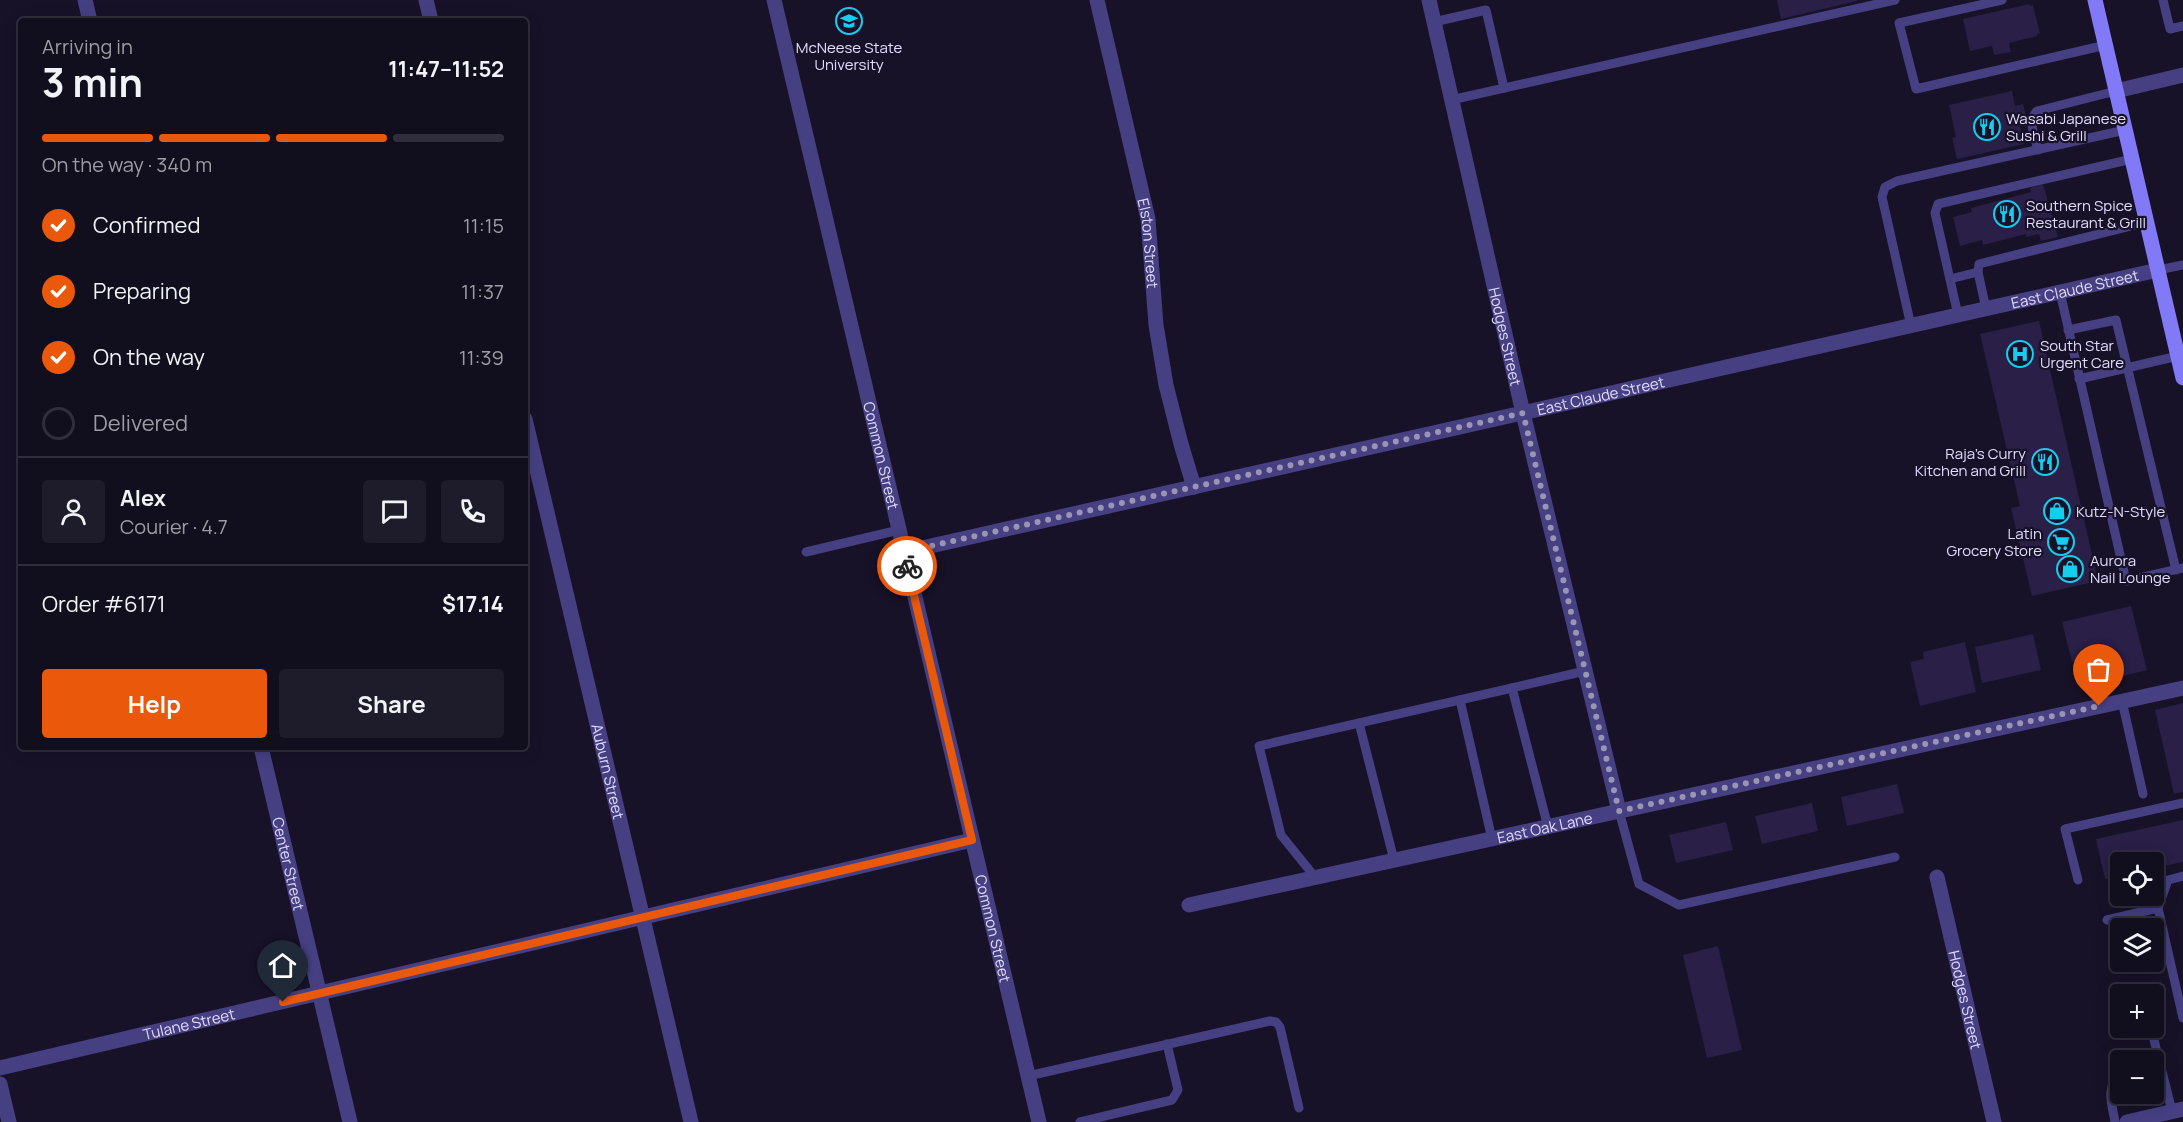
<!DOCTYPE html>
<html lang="en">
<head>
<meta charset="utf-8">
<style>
  body { margin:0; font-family:Manrope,sans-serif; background:#1e1c2b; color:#f1f3f6; height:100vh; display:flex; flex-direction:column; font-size:22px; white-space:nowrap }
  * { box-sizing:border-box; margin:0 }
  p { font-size:20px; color:#9c9ca4 }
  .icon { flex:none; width:33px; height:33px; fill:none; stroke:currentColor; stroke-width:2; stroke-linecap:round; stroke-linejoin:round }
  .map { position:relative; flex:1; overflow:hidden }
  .details { position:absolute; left:18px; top:18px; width:510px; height:732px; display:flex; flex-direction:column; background:#110e1e; border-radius:6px; box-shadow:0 3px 15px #0003,0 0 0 2px #302e3c }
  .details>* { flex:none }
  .tools { position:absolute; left:2110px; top:852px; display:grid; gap:12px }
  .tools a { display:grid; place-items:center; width:54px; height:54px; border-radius:6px; background:#110e1e; box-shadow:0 3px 15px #0003,0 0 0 2px #302e3c; font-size:30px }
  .pin { position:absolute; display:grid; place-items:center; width:51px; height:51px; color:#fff; margin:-62px -26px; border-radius:50% 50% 50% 0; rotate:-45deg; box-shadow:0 0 6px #0007 }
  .pin .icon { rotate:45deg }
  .courier { position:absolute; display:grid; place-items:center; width:60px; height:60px; margin:-30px; border:4px solid #ea580c; border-radius:50%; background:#fff; color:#222; box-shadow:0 2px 8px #0007 }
  .headline em { font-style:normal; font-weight:700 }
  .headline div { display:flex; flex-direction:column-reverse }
  .headline { display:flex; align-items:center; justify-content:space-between; height:102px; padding:0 24px }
  h1 { font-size:39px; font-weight:700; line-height:45px }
  .bar { display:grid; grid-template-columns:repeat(4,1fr); gap:9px 6px; align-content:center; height:72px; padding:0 24px }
  .bar i { height:8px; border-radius:4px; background:#302e3c }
  .bar .selected { background:#ea580c }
  .bar p { grid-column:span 4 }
  .line { display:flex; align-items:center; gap:15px; padding:0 24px; border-top:2px solid #302e3c }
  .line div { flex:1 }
  .round { display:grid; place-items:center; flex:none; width:63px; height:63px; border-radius:6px; background:#1e1c2b }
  ol { padding:0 24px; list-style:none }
  li { display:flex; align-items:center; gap:18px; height:66px }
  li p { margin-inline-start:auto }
  li .icon { padding:6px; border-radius:50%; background:#ea580c; color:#fff; stroke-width:4 }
  li:last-child { color:#9c9ca4 }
  li i { width:33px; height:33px; border:3px solid #302e3c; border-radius:50% }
  .action { display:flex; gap:12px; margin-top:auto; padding:12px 24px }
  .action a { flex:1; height:69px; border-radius:6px; background:#ea580c; color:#fff; font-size:24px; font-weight:700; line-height:69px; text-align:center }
  .action a+a { background:#1e1c2b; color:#f1f3f6 }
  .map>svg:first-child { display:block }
  .building { fill:#291f47 }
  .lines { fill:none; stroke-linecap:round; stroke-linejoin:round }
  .service { stroke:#464083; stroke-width:9 }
  .minor { stroke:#464083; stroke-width:15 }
  .tertiary { stroke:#464083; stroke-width:15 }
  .secondary { stroke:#8279f6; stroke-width:15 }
  .done { stroke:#9a95b2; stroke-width:6; stroke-dasharray:0 10.8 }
  .route { stroke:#ea580c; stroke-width:8 }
  .labels { text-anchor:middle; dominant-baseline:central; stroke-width:4.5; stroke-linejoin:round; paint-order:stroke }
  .poi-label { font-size:15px; fill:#e1dbfc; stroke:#171228; text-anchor:start }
  .street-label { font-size:15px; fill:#e1dbfc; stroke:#171228 }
</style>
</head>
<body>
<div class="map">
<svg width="2183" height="1122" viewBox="0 0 2183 1122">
  <rect width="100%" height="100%" fill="#171228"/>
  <!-- building -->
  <g class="building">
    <polygon points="1777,0 1857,0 1857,1 1781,19"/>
    <polygon points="2029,4 2030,6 2033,5 2040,33 2037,34 2037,36 2009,43 2011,52 1994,55 1992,46 1970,51 1963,19"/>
    <polygon points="2012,91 2015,106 2023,104 2026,116 2018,118 2024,144 1957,159 1952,138 1956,137 1949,105"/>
    <polygon points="2043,184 2058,237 2041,241 2039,234 2026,237 2026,234 1983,245 1982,240 1960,246 1953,217 1972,212 1971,208 2031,192 2030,188"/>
    <polygon points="2039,321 2098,581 2032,596 2011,508 2020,506 1980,334"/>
    <polygon points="2131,606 2147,670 2095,683 2089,658 2072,662 2062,622"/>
    <polygon points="2033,634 2041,670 1982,683 1975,647"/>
    <polygon points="1965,642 1976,692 1920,706 1910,662 1924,659 1923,652"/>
    <polygon points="2183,703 2183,792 2174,794 2155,710"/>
    <polygon points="1897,784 1904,813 1847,826 1841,797"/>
    <polygon points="1812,803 1818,831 1762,844 1755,816"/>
    <polygon points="2183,820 2183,862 2154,868 2154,862 2121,862 2121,876 2105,879 2096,839"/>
    <polygon points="1726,822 1733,850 1676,863 1669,835"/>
    <polygon points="1718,946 1742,1050 1707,1058 1683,955"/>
  </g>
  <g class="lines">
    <!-- service -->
    <g class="service">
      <polyline points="2002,0 1899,23 1916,89 2106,45"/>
      <polyline points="2163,0 2170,29 2183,26"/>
      <polyline points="1434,22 1486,10 1504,88"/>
      <polyline points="1451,100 1895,0"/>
      <path d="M 2038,150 C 2035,137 2027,121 2037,111 L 2116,91"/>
      <polyline points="2158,270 2183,265"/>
      <polyline points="1950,279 1978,272"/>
      <polyline points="2060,292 2126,581 2183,568"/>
      <polyline points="1986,309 1978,272 1979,264 2147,222"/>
      <polyline points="1958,315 1935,213 1938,204 2132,159"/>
      <polyline points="1911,326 1882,197 1885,187 1897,181 2125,130"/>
      <polyline points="2068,330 2116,320 2176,570"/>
      <polyline points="2079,379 2178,356"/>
      <polyline points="806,552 899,530"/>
      <polyline points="1512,688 1585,671"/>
      <polyline points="1460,700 1492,839"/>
      <polyline points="2122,701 2143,794"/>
      <polyline points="1359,723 1394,860"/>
      <polyline points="1619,811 1639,884 1679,905 1895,857"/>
      <polyline points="2183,876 2168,880 2158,908 2183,1018"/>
      <polyline points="1315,877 1281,835 1259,746 1512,688 1548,827"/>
      <polyline points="2078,880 2065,829 2183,803"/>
      <polyline points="2107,920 2158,908"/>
      <polyline points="2151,1028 2172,1111"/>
      <polyline points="1028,1076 1270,1021 1276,1022 1280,1027 1299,1108"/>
      <polyline points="1080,1122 1172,1100 1178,1090 1167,1044"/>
      <path d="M 2115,1122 C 2112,1104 2105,1086 2121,1073"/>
    </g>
    <!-- minor -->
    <g class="minor">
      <polyline points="85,0 90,21"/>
      <polyline points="426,0 431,21"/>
      <path id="s1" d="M 1097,0 L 1148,219 L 1156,325 L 1166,385 L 1181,444 L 1194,487"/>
      <path id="s2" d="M 1429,0 L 1523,413 L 1619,811"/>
      <polyline points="2116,91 2183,75"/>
      <path id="s3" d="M 525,419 L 691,1122"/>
      <path id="s4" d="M 904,552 L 2158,270"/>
      <path id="s5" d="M 261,747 L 350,1122"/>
      <path id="s6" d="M 1937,877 L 1994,1122"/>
      <path id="s7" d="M 1189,905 L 2183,688"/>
      <path id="s8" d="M 0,1068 L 972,840"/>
      <polyline points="0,1084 9,1122"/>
    </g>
    <!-- tertiary -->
    <g class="tertiary">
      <path id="s9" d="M 774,0 L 1039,1122"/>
      <polyline points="2127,1122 2183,1109"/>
    </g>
    <!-- secondary -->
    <polyline class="secondary" points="2095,0 2183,378"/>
  </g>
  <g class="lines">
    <!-- done -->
    <polyline class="done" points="907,566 904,552 1523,413 1619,811 2099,706"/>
    <!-- route -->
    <polyline class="route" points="283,1002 972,840 907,566"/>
  </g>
  <!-- icons -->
  <defs>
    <symbol id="university-ring" viewBox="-11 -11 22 22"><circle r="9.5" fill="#171228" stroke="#15ceef" stroke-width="1.5"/><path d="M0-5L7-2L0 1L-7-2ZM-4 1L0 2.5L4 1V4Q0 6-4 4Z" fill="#15ceef"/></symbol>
    <symbol id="restaurant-ring" viewBox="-11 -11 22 22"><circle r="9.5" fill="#171228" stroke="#15ceef" stroke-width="1.5"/><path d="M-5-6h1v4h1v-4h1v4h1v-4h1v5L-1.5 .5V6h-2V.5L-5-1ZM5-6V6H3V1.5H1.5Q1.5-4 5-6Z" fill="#15ceef"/></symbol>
    <symbol id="hospital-ring" viewBox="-11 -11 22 22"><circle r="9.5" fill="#171228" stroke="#15ceef" stroke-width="1.5"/><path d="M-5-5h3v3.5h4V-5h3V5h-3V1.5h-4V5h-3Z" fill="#15ceef"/></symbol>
    <symbol id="shop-ring" viewBox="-11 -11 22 22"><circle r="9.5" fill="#171228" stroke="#15ceef" stroke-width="1.5"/><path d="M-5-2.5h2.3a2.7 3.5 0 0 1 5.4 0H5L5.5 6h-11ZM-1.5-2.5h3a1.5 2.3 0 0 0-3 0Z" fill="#15ceef"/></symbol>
    <symbol id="supermarket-ring" viewBox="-11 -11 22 22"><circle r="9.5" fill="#171228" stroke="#15ceef" stroke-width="1.5"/><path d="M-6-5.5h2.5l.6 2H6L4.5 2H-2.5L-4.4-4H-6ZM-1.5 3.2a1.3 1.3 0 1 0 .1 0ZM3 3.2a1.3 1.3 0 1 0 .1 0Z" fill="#15ceef"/></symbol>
  </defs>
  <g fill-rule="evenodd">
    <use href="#university-ring" x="834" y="6" width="30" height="30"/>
    <use href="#restaurant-ring" x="1972" y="112" width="30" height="30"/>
    <use href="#restaurant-ring" x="1992" y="199" width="30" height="30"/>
    <use href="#hospital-ring" x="2005" y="339" width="30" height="30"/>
    <use href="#restaurant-ring" x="2030" y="447" width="30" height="30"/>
    <use href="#shop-ring" x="2042" y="496" width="30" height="30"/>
    <use href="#supermarket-ring" x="2046" y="527" width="30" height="30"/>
    <use href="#shop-ring" x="2055" y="554" width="30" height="30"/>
  </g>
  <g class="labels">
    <!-- poi labels -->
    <g class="poi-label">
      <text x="849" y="47" text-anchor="middle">McNeese State<tspan x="849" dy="17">University</tspan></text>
      <text x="2006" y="118">Wasabi Japanese<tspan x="2006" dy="17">Sushi &amp; Grill</tspan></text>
      <text x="2026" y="205">Southern Spice<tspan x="2026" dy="17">Restaurant &amp; Grill</tspan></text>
      <text x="2040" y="345">South Star<tspan x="2040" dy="17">Urgent Care</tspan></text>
      <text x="2026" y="453" text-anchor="end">Raja's Curry<tspan x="2026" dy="17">Kitchen and Grill</tspan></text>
      <text x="2076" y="511">Kutz-N-Style</text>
      <text x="2042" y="533" text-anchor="end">Latin<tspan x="2042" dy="17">Grocery Store</tspan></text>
      <text x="2090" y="560">Aurora<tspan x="2090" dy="17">Nail Lounge</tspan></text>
    </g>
    <!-- street labels -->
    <g class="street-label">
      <text stroke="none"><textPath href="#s1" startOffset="249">Elston Street</textPath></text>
      <text stroke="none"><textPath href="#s4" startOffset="1200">East Claude Street</textPath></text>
      <text stroke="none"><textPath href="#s2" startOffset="345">Hodges Street</textPath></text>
      <text stroke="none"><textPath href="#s4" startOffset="714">East Claude Street</textPath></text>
      <text stroke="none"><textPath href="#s9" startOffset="468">Common Street</textPath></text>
      <text stroke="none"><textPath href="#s3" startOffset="362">Auburn Street</textPath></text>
      <text stroke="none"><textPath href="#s7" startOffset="364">East Oak Lane</textPath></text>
      <text stroke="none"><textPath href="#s5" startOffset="120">Center Street</textPath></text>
      <text stroke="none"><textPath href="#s9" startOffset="954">Common Street</textPath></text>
      <text stroke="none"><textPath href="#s6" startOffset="126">Hodges Street</textPath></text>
      <text stroke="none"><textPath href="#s8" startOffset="194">Tulane Street</textPath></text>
    </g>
  </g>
</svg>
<div class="tools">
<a><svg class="icon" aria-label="locate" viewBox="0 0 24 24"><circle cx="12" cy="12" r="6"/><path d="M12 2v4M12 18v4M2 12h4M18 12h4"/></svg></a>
<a><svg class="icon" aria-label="layers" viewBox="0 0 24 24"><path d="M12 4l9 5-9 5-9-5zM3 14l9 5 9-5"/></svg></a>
<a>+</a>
<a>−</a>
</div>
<div class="pin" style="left:2099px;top:706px;background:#ea580c"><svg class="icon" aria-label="bag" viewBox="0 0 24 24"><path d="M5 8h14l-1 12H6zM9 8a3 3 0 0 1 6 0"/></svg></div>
<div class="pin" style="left:283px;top:1002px;background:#1f2937"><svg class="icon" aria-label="home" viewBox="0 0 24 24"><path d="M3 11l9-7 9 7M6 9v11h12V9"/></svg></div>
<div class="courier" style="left:907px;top:566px"><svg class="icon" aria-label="bike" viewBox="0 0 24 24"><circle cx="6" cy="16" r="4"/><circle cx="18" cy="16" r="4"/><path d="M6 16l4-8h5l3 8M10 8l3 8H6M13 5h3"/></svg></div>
<section class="details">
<div class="headline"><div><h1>3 min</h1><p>Arriving in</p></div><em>11:47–11:52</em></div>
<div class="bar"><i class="selected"></i><i class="selected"></i><i class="selected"></i><i></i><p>On the way · 340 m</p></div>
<ol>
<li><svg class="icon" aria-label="check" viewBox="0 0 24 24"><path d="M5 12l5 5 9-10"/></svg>Confirmed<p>11:15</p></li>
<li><svg class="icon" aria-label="check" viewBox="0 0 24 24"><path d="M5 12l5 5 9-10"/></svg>Preparing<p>11:37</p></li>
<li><svg class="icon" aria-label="check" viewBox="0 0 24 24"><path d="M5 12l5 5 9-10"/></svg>On the way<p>11:39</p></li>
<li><i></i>Delivered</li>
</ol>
<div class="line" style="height:108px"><a class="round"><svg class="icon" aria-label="person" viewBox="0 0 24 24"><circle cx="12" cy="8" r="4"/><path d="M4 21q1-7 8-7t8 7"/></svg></a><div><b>Alex</b><p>Courier · 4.7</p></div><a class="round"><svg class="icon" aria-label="chat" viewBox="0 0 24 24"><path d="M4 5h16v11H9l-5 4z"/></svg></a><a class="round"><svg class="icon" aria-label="phone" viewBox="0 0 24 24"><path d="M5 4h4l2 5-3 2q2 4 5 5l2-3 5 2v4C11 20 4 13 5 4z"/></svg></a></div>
<div class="line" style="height:78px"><div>Order #6171</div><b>$17.14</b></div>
<div class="action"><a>Help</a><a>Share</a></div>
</section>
</div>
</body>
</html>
